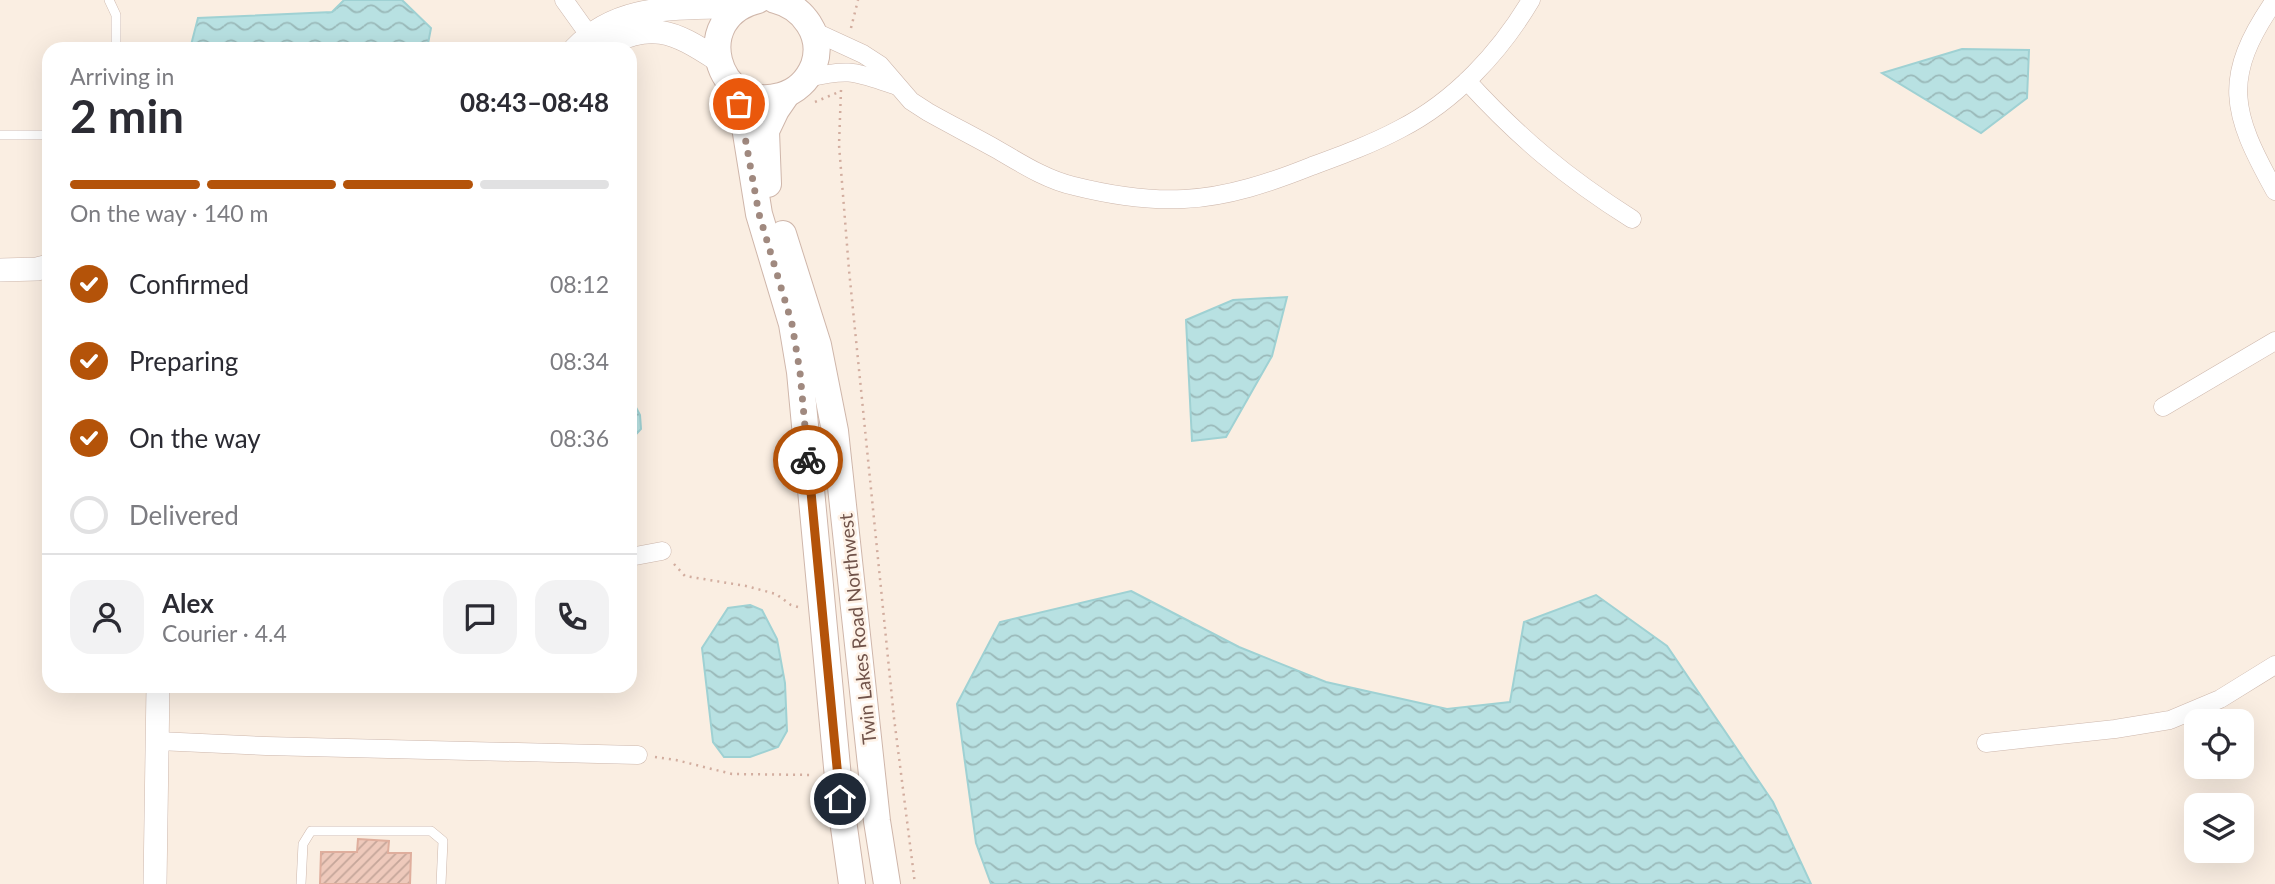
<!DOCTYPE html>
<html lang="en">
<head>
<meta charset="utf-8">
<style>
  body { margin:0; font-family:Lato,sans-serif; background:#f2f2f3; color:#2b2b33; height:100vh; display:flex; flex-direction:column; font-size:26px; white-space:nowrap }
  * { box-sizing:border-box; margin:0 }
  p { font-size:23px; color:#7c7c81 }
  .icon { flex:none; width:38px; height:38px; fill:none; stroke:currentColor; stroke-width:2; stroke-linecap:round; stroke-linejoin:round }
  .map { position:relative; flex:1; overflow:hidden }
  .sheet { position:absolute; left:42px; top:42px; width:595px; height:651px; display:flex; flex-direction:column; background:#fff; border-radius:21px; box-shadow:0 7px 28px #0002 }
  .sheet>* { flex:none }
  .tools { position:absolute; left:2184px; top:709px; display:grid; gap:14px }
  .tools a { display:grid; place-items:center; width:70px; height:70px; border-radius:14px; background:#fff; box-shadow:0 7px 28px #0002; font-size:35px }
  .pin { position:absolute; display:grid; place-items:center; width:60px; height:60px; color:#fff; margin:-30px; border:4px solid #fff; border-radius:50%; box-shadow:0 2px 7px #0007 }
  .courier { position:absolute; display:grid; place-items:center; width:70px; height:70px; margin:-35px; border:5px solid #b45309; border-radius:50%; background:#fff; color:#222; box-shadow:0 2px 9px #0007 }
  .overview em { font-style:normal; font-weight:700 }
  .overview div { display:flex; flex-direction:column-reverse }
  .overview { display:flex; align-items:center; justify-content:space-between; height:119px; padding:0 28px }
  h1 { font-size:46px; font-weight:700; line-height:52px }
  .bar { display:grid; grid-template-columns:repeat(4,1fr); gap:10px 7px; align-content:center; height:84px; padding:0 28px }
  .bar i { height:9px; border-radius:5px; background:#e1e1e2 }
  .bar .on { background:#b45309 }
  .bar p { grid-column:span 4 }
  .line { display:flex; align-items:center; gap:18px; padding:0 28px; border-top:2px solid #e1e1e2 }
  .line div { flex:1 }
  .round { display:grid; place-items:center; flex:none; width:74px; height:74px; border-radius:21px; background:#f2f2f3 }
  ol { padding:0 28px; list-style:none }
  li { display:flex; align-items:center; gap:21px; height:77px }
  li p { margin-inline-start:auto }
  li .icon { padding:7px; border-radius:50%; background:#b45309; color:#fff; stroke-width:4 }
  li:last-child { color:#7c7c81 }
  li i { width:38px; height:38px; border:4px solid #e1e1e2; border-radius:50% }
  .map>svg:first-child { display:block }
  .water { fill:url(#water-waves); stroke:#9fd1d3; stroke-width:2 }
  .building { fill:url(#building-hatch); stroke:#dfae9d; stroke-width:2 }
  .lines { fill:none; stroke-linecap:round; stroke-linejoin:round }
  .service-casing { stroke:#cdb7ac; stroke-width:10 }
  .minor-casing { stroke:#cdb7ac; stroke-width:19 }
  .tertiary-casing { stroke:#cdb7ac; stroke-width:24 }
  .secondary-casing { stroke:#cfb6aa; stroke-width:28 }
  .path { stroke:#d2ad9f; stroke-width:2.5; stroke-dasharray:2 5; stroke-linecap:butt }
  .service { stroke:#fff; stroke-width:9 }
  .minor { stroke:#fff; stroke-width:18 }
  .tertiary { stroke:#fff; stroke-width:23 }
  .secondary { stroke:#fff; stroke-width:26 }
  .done { stroke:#a0897f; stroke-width:7; stroke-dasharray:0 12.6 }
  .route { stroke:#b45309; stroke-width:9 }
  .labels { text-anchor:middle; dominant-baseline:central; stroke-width:5; stroke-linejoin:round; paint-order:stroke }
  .street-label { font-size:19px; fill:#70534a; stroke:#fef2e7 }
</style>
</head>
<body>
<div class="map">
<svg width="2275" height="884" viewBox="0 0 2275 884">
  <defs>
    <pattern id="water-waves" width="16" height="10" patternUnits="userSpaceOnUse" patternTransform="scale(1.75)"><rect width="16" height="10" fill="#b8e1e2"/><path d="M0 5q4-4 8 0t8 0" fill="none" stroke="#9ab9b9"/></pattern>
    <pattern id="building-hatch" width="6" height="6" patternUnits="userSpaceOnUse" patternTransform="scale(1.75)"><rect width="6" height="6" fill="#eec9bb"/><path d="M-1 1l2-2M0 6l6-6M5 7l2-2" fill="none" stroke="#c5a69a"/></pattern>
  </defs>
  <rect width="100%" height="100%" fill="#faeee2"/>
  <!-- water -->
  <g class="water">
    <polygon points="344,0 402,0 431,28 427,49 190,49 198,18 332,12"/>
    <polygon points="1962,49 2029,50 2027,98 1981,133 1882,73"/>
    <polygon points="1287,297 1272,356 1226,437 1192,441 1186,320 1233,300"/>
    <polygon points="630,396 640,415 641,429 630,441"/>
    <polygon points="1131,591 1239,647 1326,682 1447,709 1510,702 1524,622 1596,595 1667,646 1773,802 1811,884 991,884 976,843 957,704 1000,622"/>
    <polygon points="750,605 762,610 777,639 785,683 787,731 778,747 750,757 724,757 713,742 702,648 728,608"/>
  </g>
  <!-- building -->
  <polygon class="building" points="358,839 389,841 388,853 411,853 410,884 320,884 321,852 357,852"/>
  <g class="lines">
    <defs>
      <g id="service">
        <polyline points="109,0 116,15 116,49"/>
        <polyline points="0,135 49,135"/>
        <polyline points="301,884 303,844 311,831 431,831 443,841 441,884"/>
      </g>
      <g id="minor">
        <polyline points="564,0 589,35"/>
        <path d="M 2275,0 C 2221,78 2231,112 2275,191"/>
        <path d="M 813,31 L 863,54 L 880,65 L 911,101 L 928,112 C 951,125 975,137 998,150 C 1022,164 1047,180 1074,186 C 1110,195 1147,201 1184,199 C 1228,197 1272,182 1312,166 C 1342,155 1372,144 1400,129 C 1455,101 1500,52 1531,0"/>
        <path d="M 807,78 C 852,68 854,72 897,86"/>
        <path d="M 1467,81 C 1519,138 1567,178 1632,219"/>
        <polyline points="2163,407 2275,341"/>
        <polyline points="630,557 662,551"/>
        <polyline points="158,741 266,746 638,755"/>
        <polyline points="1986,743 2115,729 2170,720 2220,699 2275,665"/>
      </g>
      <g id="tertiary">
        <path d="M 575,49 C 621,1 681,10 741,6"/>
        <path d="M 600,49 C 651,20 672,30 718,60"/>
        <polyline points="0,270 37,269 49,266"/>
        <polyline points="155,884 158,686"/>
      </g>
      <g id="secondary">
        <path d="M 758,0 C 689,16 716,114 780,96 C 796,92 808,80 814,65 C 824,35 803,7 775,0"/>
        <polyline points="730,83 745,127 759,214 792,324 800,372 840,799 852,884"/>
        <polyline points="768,184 766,131 776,110 787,94"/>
        <polyline points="783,234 818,345 835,431 877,821 887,884"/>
      </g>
    </defs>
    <!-- service casing -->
    <use href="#service" class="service-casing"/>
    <!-- minor casing -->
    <use href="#minor" class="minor-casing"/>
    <!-- tertiary casing -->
    <use href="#tertiary" class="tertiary-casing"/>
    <!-- secondary casing -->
    <use href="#secondary" class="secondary-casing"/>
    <!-- path -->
    <g class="path">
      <polyline points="851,28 858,0"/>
      <polyline points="841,90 839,145 849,270 894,718 915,884"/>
      <polyline points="815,102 841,91"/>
      <polyline points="674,564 685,576 746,586 776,594 791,605 798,607"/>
      <polyline points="655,757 676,760 732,774 814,775"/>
    </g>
    <!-- service -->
    <use href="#service" class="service"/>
    <!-- minor -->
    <use href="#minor" class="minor"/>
    <!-- tertiary -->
    <use href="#tertiary" class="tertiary"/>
    <!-- secondary -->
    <use href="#secondary" class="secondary"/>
  </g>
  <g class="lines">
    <!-- done -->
    <polyline class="done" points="739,104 759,214 792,324 800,372 808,460"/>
    <!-- route -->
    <polyline class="route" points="808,460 840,799"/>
  </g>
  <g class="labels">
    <!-- street labels -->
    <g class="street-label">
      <text transform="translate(857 629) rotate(-96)">Twin Lakes Road Northwest</text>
    </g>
  </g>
</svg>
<div class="tools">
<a><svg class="icon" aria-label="locate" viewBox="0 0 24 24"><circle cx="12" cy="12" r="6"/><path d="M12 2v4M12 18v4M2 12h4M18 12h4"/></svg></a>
<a><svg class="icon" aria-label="layers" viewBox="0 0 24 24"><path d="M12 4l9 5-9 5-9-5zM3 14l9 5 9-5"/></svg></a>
</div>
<div class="pin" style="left:739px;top:104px;background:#ea580c"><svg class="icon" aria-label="bag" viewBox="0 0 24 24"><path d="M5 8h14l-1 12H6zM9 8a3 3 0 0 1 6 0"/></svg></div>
<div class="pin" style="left:840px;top:799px;background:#1f2937"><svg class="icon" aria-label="home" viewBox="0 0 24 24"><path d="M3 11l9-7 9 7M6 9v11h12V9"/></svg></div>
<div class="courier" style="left:808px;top:460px"><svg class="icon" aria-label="bike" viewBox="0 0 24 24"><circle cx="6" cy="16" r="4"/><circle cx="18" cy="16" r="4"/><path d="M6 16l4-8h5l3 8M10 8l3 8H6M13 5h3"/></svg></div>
<section class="sheet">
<div class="overview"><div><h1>2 min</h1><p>Arriving in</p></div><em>08:43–08:48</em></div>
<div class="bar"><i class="on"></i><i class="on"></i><i class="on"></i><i></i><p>On the way · 140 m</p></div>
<ol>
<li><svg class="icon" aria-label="check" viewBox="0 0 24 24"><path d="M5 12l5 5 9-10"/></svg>Confirmed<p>08:12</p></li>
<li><svg class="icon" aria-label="check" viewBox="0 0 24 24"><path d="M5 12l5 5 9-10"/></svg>Preparing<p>08:34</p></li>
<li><svg class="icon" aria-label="check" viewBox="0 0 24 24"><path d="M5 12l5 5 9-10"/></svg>On the way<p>08:36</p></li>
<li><i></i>Delivered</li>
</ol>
<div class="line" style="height:126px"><a class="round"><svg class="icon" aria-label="person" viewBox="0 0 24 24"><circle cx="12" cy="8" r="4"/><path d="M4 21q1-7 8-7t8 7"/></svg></a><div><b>Alex</b><p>Courier · 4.4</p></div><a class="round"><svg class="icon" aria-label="chat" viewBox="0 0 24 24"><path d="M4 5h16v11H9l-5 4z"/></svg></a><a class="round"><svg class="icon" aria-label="phone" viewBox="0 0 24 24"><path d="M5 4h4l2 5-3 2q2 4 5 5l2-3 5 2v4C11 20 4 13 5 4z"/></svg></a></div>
</section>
</div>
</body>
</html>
